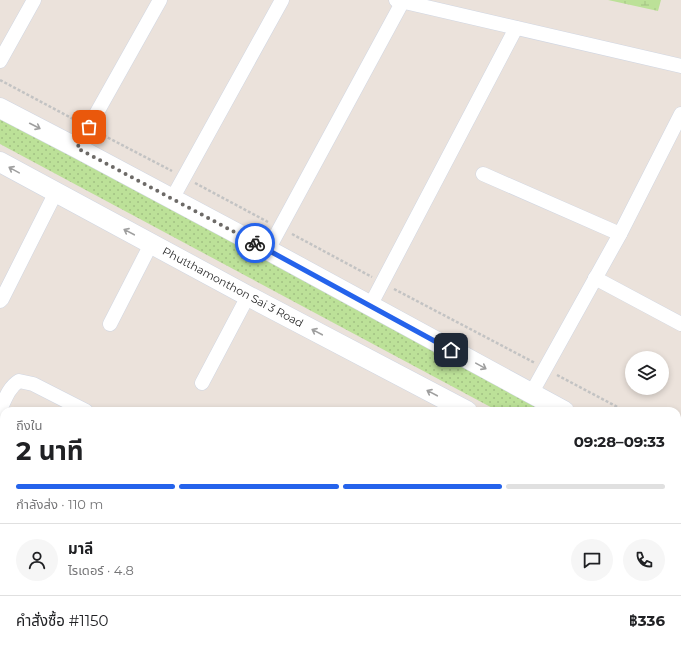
<!DOCTYPE html>
<html lang="th">
<head>
<meta charset="utf-8">
<style>
  body { margin:0; font-family:Montserrat,"Noto Sans Thai",sans-serif; background:#f6f6f6; color:#202124; height:100vh; display:flex; flex-direction:column; font-size:15px; white-space:nowrap }
  * { box-sizing:border-box; margin:0 }
  p { font-size:13px; color:#757577 }
  .icon { flex:none; width:22px; height:22px; fill:none; stroke:currentColor; stroke-width:2; stroke-linecap:round; stroke-linejoin:round }
  .map { position:relative; flex:1; overflow:hidden }
  .panel { position:absolute; left:0px; top:407px; width:681px; height:248px; display:flex; flex-direction:column; background:#fff; border-radius:12px 12px 0 0; box-shadow:0 2px 6px #0003 }
  .panel>* { flex:none }
  .fabs { position:absolute; left:625px; top:351px; display:grid; gap:8px }
  .fabs a { display:grid; place-items:center; width:44px; height:44px; border-radius:50%; background:#fff; box-shadow:0 2px 6px #0003; font-size:20px }
  .pin { position:absolute; display:grid; place-items:center; width:34px; height:34px; color:#fff; margin:-17px; border-radius:8px; box-shadow:0 2px 6px #0006 }
  .courier { position:absolute; display:grid; place-items:center; width:40px; height:40px; margin:-20px; border:3px solid #2563eb; border-radius:50%; background:#fff; color:#222; box-shadow:0 1px 5px #0007 }
  .summary em { font-style:normal; font-weight:700 }
  .summary div { display:flex; flex-direction:column-reverse }
  .summary { display:flex; align-items:center; justify-content:space-between; height:68px; padding:0 16px }
  h1 { font-size:26px; font-weight:700; line-height:30px }
  .bar { display:grid; grid-template-columns:repeat(4,1fr); gap:6px 4px; align-content:center; height:48px; padding:0 16px }
  .bar i { height:5px; border-radius:3px; background:#e0e0e0 }
  .bar .active { background:#2563eb }
  .bar p { grid-column:span 4 }
  .line { display:flex; align-items:center; gap:10px; padding:0 16px; border-top:1px solid #e0e0e0 }
  .line div { flex:1 }
  .round { display:grid; place-items:center; flex:none; width:42px; height:42px; border-radius:21px; background:#f6f6f6 }
  .map>svg:first-child { display:block }
  .grass { fill:url(#grass-dots) }
  .wetland { fill:url(#wetland-marsh) }
  .lines { fill:none; stroke-linecap:round; stroke-linejoin:round }
  .lane-casing { stroke:#d0d6e2; stroke-width:8 }
  .street-casing { stroke:#d0d6e2; stroke-width:15 }
  .secondary-casing { stroke:#d0d6e2; stroke-width:21 }
  .path { stroke:#c3c3c3; stroke-width:2.5; stroke-dasharray:3 2; stroke-linecap:butt }
  .lane { stroke:#fff; stroke-width:7 }
  .street { stroke:#fff; stroke-width:14 }
  .secondary { stroke:#fff; stroke-width:20 }
  .oneway { stroke:#9f9f9f }
  .done { stroke:#6d6a67; stroke-width:4; stroke-dasharray:0 7.2 }
  .route { stroke:#2563eb; stroke-width:5 }
  .labels { text-anchor:middle; dominant-baseline:central; stroke-width:4; stroke-linejoin:round; paint-order:stroke }
  .street-label { font-size:11px; fill:#292929; stroke:#fff }
</style>
</head>
<body>
<div class="map">
<svg width="681" height="655" viewBox="0 0 681 655">
  <defs>
    <pattern id="grass-dots" width="8" height="8" patternUnits="userSpaceOnUse"><rect width="8" height="8" fill="#bce198"/><path d="M2 2h.1M6 6h.1" fill="none" stroke="#a2c183" stroke-width="1.8" stroke-linecap="round"/></pattern>
    <pattern id="wetland-marsh" width="20" height="14" patternUnits="userSpaceOnUse"><rect width="20" height="14" fill="#bce198"/><path d="M1 5h8M5 5V1M11 12h8M15 12V8" fill="none" stroke="#a2c183"/></pattern>
  </defs>
  <rect width="100%" height="100%" fill="#ebe2db"/>
  <!-- grass -->
  <g class="grass">
    <polygon points="0,118 550,411 498,411 0,144"/>
    <polygon points="677,478 681,480 681,509 677,507"/>
  </g>
  <!-- wetland -->
  <g class="wetland">
    <polygon points="608,0 661,0 658,11"/>
    <polygon points="4,425 4,651 72,651 70,655 0,655 0,434"/>
  </g>
  <g class="lines">
    <defs>
      <polyline id="lane" points="466,655 468,651"/>
      <g id="street">
        <polyline points="396,0 681,66"/>
        <polyline points="0,61 34,0"/>
        <polyline points="77,148 160,0"/>
        <polyline points="483,174 620,234"/>
        <polyline points="172,199 282,0"/>
        <polyline points="268,250 403,1"/>
        <polyline points="595,278 681,324"/>
        <polyline points="0,301 2,299 56,192"/>
        <polyline points="370,306 516,28"/>
        <polyline points="110,324 151,244"/>
        <polyline points="202,383 248,296"/>
        <polyline points="531,394 620,234 681,114"/>
        <path d="M 0,410 C 5,399 9,387 19,381 L 33,384 L 86,411"/>
        <polyline points="0,571 4,573"/>
        <polyline points="677,620 681,619"/>
        <polyline points="24,653 25,651"/>
      </g>
      <g id="secondary">
        <polyline points="0,108 77,148 268,250 564,411"/>
        <polyline points="0,162 248,296 467,411"/>
        <polyline points="677,470 681,472"/>
        <polyline points="677,522 681,524"/>
      </g>
    </defs>
    <!-- lane casing -->
    <use href="#lane" class="lane-casing"/>
    <!-- street casing -->
    <use href="#street" class="street-casing"/>
    <!-- secondary casing -->
    <use href="#secondary" class="secondary-casing"/>
    <!-- path -->
    <g class="path">
      <polyline points="0,80 77,121"/>
      <polyline points="99,133 172,171"/>
      <polyline points="195,183 268,222"/>
      <polyline points="292,234 372,277"/>
      <polyline points="394,289 535,363"/>
      <polyline points="557,375 625,411"/>
      <polyline points="677,438 681,440"/>
    </g>
    <!-- lane -->
    <use href="#lane" class="lane"/>
    <!-- street -->
    <use href="#street" class="street"/>
    <!-- secondary -->
    <use href="#secondary" class="secondary"/>
  </g>
  <!-- one-way arrows -->
  <defs><path id="oneway-shaft" d="M-6 0H5M1.5-3L5.5 0L1.5 3" fill="none" stroke-width="1.6" stroke-linecap="round" stroke-linejoin="round"/></defs>
  <g class="oneway">
    <use href="#oneway-shaft" transform="translate(35 126) rotate(27)"/>
    <use href="#oneway-shaft" transform="translate(14 170) rotate(-151)"/>
    <use href="#oneway-shaft" transform="translate(129 232) rotate(-152)"/>
    <use href="#oneway-shaft" transform="translate(317 332) rotate(-152)"/>
    <use href="#oneway-shaft" transform="translate(481 366) rotate(29)"/>
    <use href="#oneway-shaft" transform="translate(432 393) rotate(-152)"/>
  </g>
  <g class="lines">
    <!-- done -->
    <polyline class="done" points="89,127 77,148 255,243"/>
    <!-- route -->
    <polyline class="route" points="255,243 451,350"/>
  </g>
  <g class="labels">
    <!-- street labels -->
    <g class="street-label">
      <text transform="translate(233 287) rotate(28)">Phutthamonthon Sai 3 Road</text>
    </g>
  </g>
</svg>
<div class="fabs">
<a><svg class="icon" aria-label="layers" viewBox="0 0 24 24"><path d="M12 4l9 5-9 5-9-5zM3 14l9 5 9-5"/></svg></a>
</div>
<div class="pin" style="left:89px;top:127px;background:#ea580c"><svg class="icon" aria-label="bag" viewBox="0 0 24 24"><path d="M5 8h14l-1 12H6zM9 8a3 3 0 0 1 6 0"/></svg></div>
<div class="pin" style="left:451px;top:350px;background:#1f2937"><svg class="icon" aria-label="home" viewBox="0 0 24 24"><path d="M3 11l9-7 9 7M6 9v11h12V9"/></svg></div>
<div class="courier" style="left:255px;top:243px"><svg class="icon" aria-label="bike" viewBox="0 0 24 24"><circle cx="6" cy="16" r="4"/><circle cx="18" cy="16" r="4"/><path d="M6 16l4-8h5l3 8M10 8l3 8H6M13 5h3"/></svg></div>
<section class="panel">
<div class="summary"><div><h1>2 นาที</h1><p>ถึงใน</p></div><em>09:28–09:33</em></div>
<div class="bar"><i class="active"></i><i class="active"></i><i class="active"></i><i></i><p>กำลังส่ง · 110 m</p></div>
<div class="line" style="height:72px"><a class="round"><svg class="icon" aria-label="person" viewBox="0 0 24 24"><circle cx="12" cy="8" r="4"/><path d="M4 21q1-7 8-7t8 7"/></svg></a><div><b>มาลี</b><p>ไรเดอร์ · 4.8</p></div><a class="round"><svg class="icon" aria-label="chat" viewBox="0 0 24 24"><path d="M4 5h16v11H9l-5 4z"/></svg></a><a class="round"><svg class="icon" aria-label="phone" viewBox="0 0 24 24"><path d="M5 4h4l2 5-3 2q2 4 5 5l2-3 5 2v4C11 20 4 13 5 4z"/></svg></a></div>
<div class="line" style="height:52px"><div>คำสั่งซื้อ #1150</div><b>฿336</b></div>
</section>
</div>
</body>
</html>
